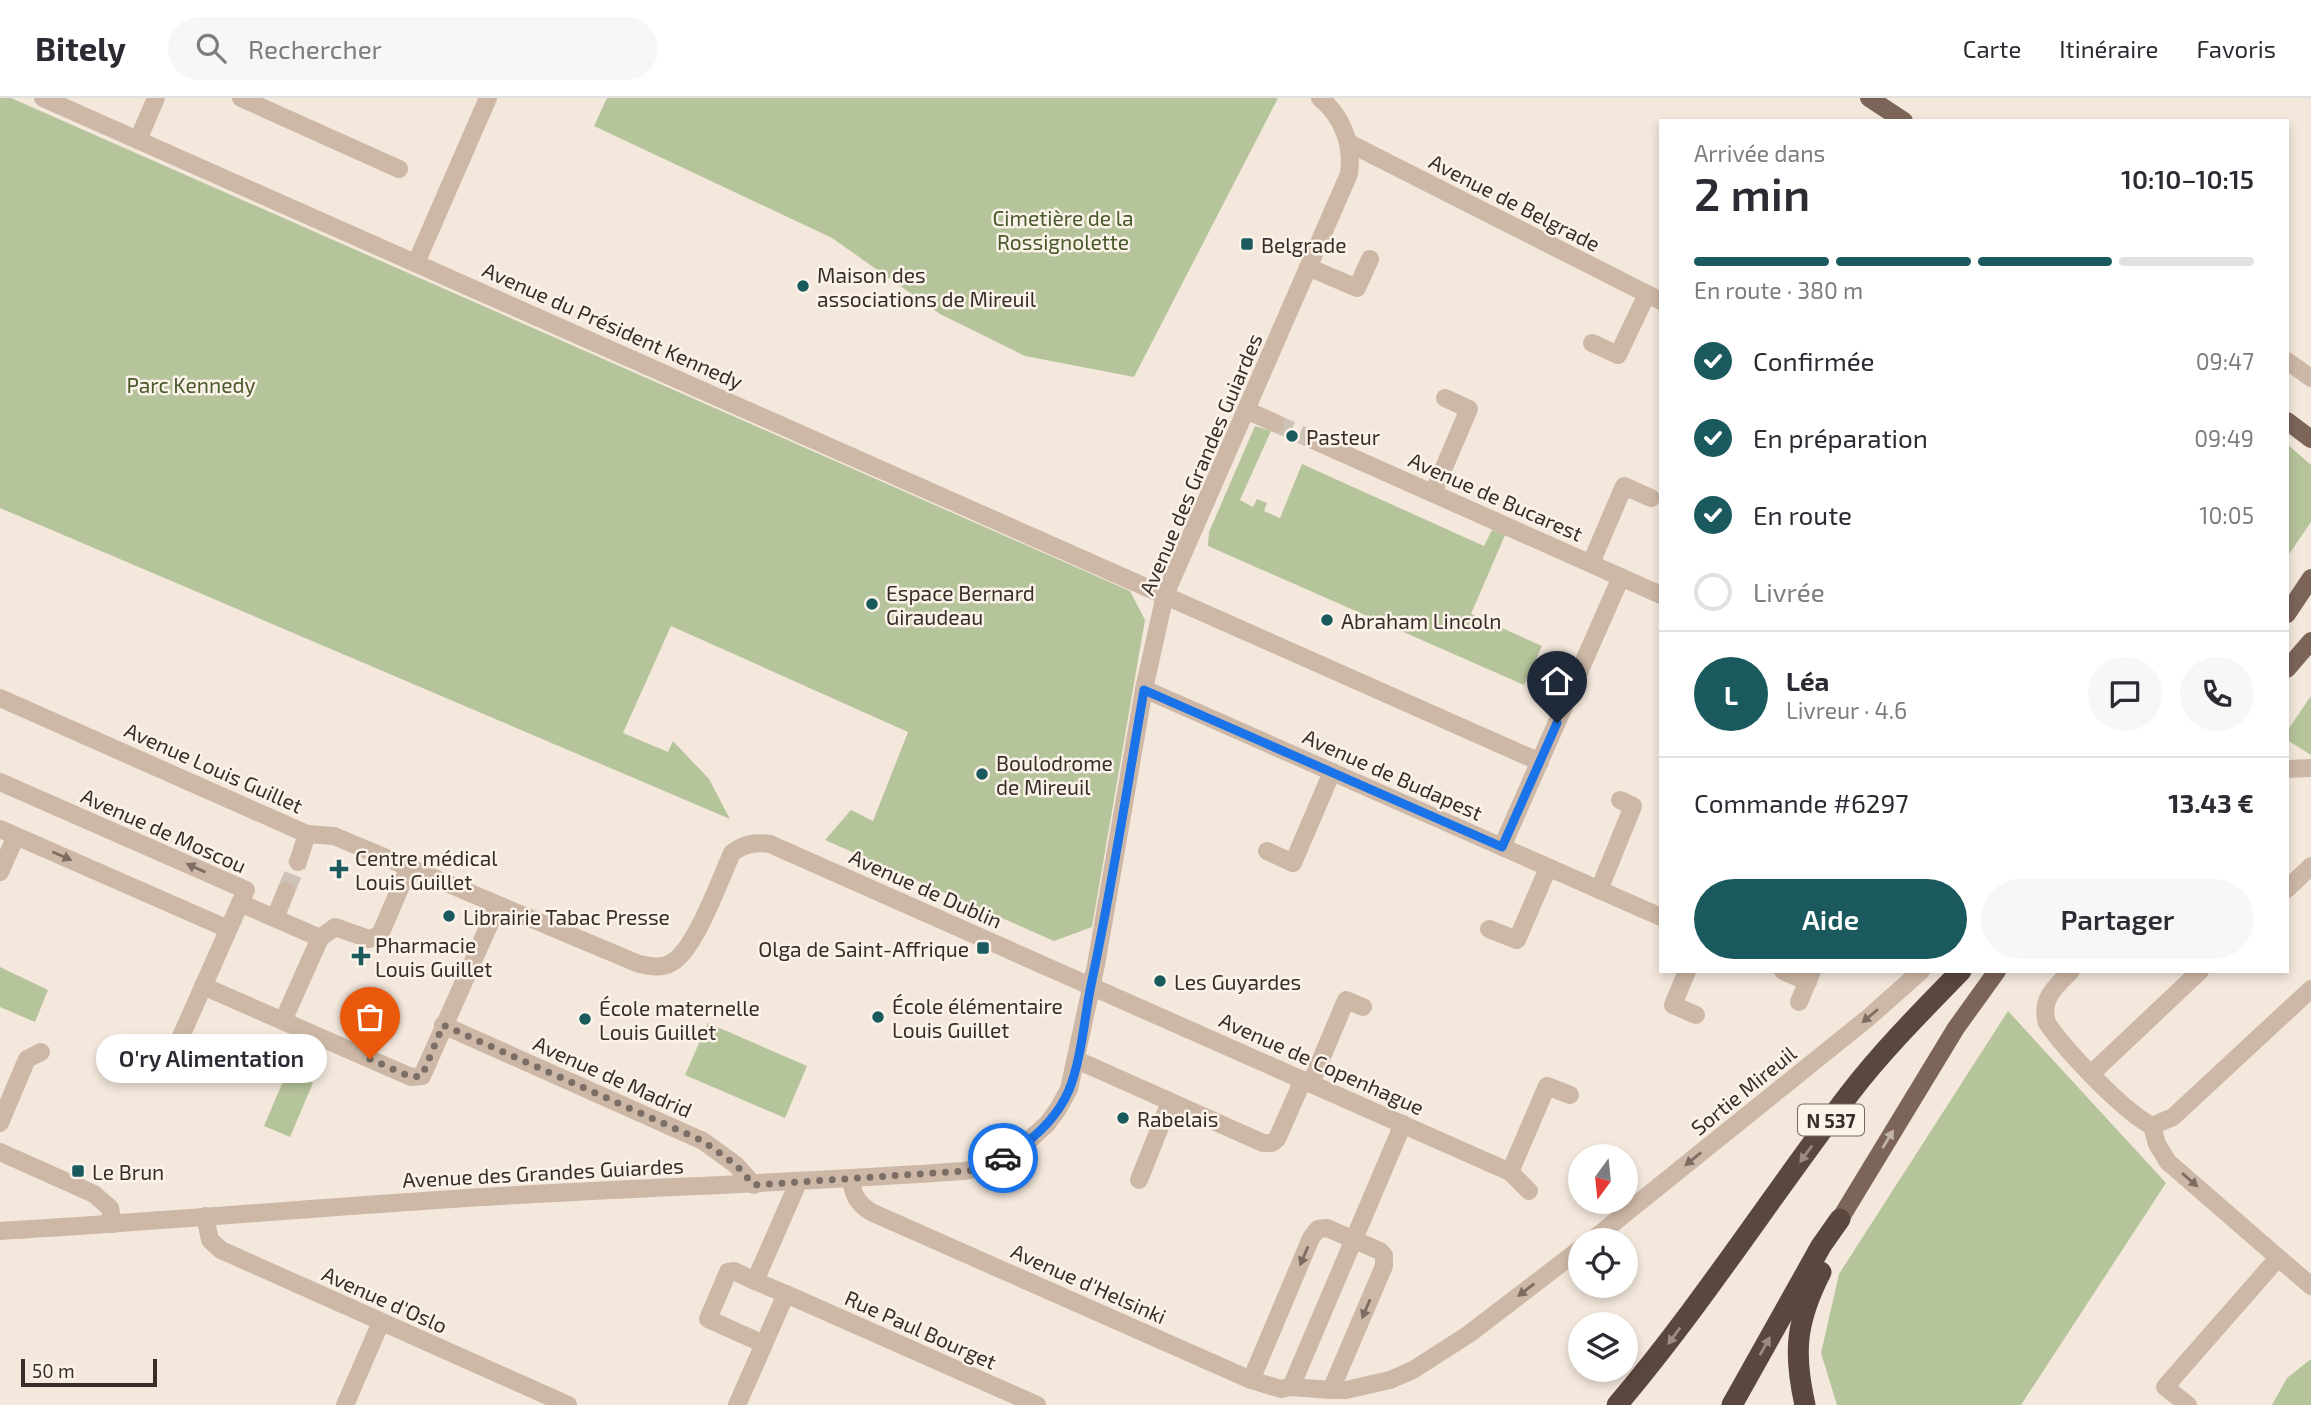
<!DOCTYPE html>
<html lang="fr">
<head>
<meta charset="utf-8">
<style>
  body { margin:0; font-family:"Exo 2",sans-serif; background:#f7f7f7; color:#2b2b33; height:100vh; display:flex; flex-direction:column; font-size:26px; white-space:nowrap }
  * { box-sizing:border-box; margin:0 }
  p { font-size:23px; color:#7c7c81 }
  .icon { flex:none; width:38px; height:38px; fill:none; stroke:currentColor; stroke-width:2; stroke-linecap:round; stroke-linejoin:round }
  .map { position:relative; flex:1; overflow:hidden }
  .side { position:absolute; left:1659px; top:21px; width:630px; height:854px; display:flex; flex-direction:column; background:#fff; border-radius:0px; box-shadow:0 4px 10px #0003 }
  .side>* { flex:none }
  .needle { width:46px; rotate:195deg }
  .controls { position:absolute; left:1568px; top:1046px; display:grid; gap:14px }
  .controls a { display:grid; place-items:center; width:70px; height:70px; border-radius:50%; background:#fff; box-shadow:0 4px 10px #0003; font-size:35px }
  .scale { position:absolute; left:21px; bottom:18px; width:136px; box-sizing:border-box; padding-left:7px; border:4px solid #392d28; border-top:0; font-size:19px; line-height:24px; white-space:nowrap; color:#392d28; -webkit-text-stroke:5px #fbf3e9; paint-order:stroke }
  .pin { position:absolute; display:grid; place-items:center; width:60px; height:60px; color:#fff; margin:-72px -30px; border-radius:50% 50% 50% 0; rotate:-45deg; box-shadow:0 0 7px #0007 }
  .pin .icon { rotate:45deg }
  .courier { position:absolute; display:grid; place-items:center; width:70px; height:70px; margin:-35px; border:5px solid #1a73e8; border-radius:50%; background:#fff; color:#222; box-shadow:0 2px 9px #0007 }
  .bubble { position:absolute; height:49px; border-radius:24px; background:#fff; box-shadow:0 4px 10px #0003; font-size:23px; font-weight:600; line-height:49px; text-align:center }
  .summary em { font-style:normal; font-weight:600 }
  .summary div { display:flex; flex-direction:column-reverse }
  .summary { display:flex; align-items:center; justify-content:space-between; height:119px; padding:0 35px }
  h1 { font-size:46px; font-weight:600; line-height:52px }
  .bar { display:grid; grid-template-columns:repeat(4,1fr); gap:10px 7px; align-content:center; height:84px; padding:0 35px }
  .bar i { height:9px; border-radius:5px; background:#e1e1e2 }
  .bar .selected { background:#1a595d }
  .bar p { grid-column:span 4 }
  .line { display:flex; align-items:center; gap:18px; padding:0 35px; border-top:2px solid #e1e1e2 }
  .line div { flex:1 }
  .round { display:grid; place-items:center; flex:none; width:74px; height:74px; border-radius:37px; background:#f7f7f7 }
  ol { padding:0 35px; list-style:none }
  li { display:flex; align-items:center; gap:21px; height:77px }
  li p { margin-inline-start:auto }
  li .icon { padding:7px; border-radius:50%; background:#1a595d; color:#fff; stroke-width:4 }
  li:last-child { color:#7c7c81 }
  li i { width:38px; height:38px; border:4px solid #e1e1e2; border-radius:50% }
  .action { display:flex; gap:14px; margin-top:auto; padding:14px 35px }
  .action a { flex:1; height:80px; border-radius:42px; background:#1a595d; color:#fff; font-size:28px; font-weight:600; line-height:80px; text-align:center }
  .action a+a { background:#f7f7f7; color:#2b2b33 }
  header { display:flex; align-items:center; gap:42px; box-sizing:border-box; height:98px; padding:0 35px; background:#fff; border-bottom:2px solid #e1e1e2 }
  header strong { font-size:33px }
  nav { display:flex; gap:38px; margin-inline-start:auto; font-size:24px }
  .search { width:490px; height:63px; background:#f7f7f7; display:flex; align-items:center; gap:18px; box-sizing:border-box; padding:0 24px; border-radius:38px; color:#7c7c81; font-size:26px }
  .map>svg:first-child { display:block }
  .green { fill:#b6c49b }
  .lines { fill:none; stroke-linecap:round; stroke-linejoin:round }
  .minor-tunnel { stroke:#cfc3b8; stroke-width:18; stroke-dasharray:18 9; stroke-linecap:butt }
  .minor { stroke:#cdb8a7; stroke-width:18 }
  .major { stroke:#7c6458; stroke-width:18 }
  .highway { stroke:#5a473e; stroke-width:21 }
  .oneway { fill:#7c6c61 }
  .oneway2 { fill:#c2b3a8 }
  .oneway3 { fill:#9a8c82 }
  .done { stroke:#7a6e67; stroke-width:7; stroke-dasharray:0 12.6 }
  .route { stroke:#1a73e8; stroke-width:9 }
  .poi-dot { fill:#1a595d; stroke:#fbf3e9; stroke-width:2.5 }
  .labels { text-anchor:middle; dominant-baseline:central; stroke-width:5; stroke-linejoin:round; paint-order:stroke }
  .shield { fill:#fbf3e9; stroke:#736862; stroke-width:2 }
  .shield-label { font-size:19px; font-weight:bold; fill:#392d28 }
  .street-label { font-size:21px; fill:#392d28; stroke:#fbf3e9 }
  .park-label { font-size:21px; fill:#48592a; stroke:#fbf3e9 }
  .poi-label { font-size:21px; fill:#392d28; stroke:#fbf3e9; text-anchor:start }
</style>
</head>
<body>
<header>
<strong>Bitely</strong>
<div class="search"><svg class="icon" aria-label="search" viewBox="0 0 24 24"><circle cx="10" cy="10" r="6"/><path d="M15 15l6 6"/></svg>Rechercher</div>
<nav><a>Carte</a><a>Itinéraire</a><a>Favoris</a></nav>
</header>
<div class="map">
<svg width="2311" height="1307" viewBox="0 0 2311 1307">
  <rect width="100%" height="100%" fill="#f4e8dc"/>
  <!-- green -->
  <g class="green">
    <polygon points="0,0 11,0 1130,493 1145,522 1092,829 1054,843 825,742 851,712 873,723 908,634 671,528 623,635 668,654 673,643 709,681 730,721 0,410"/>
    <polygon points="607,0 1278,0 1134,279 1025,258 940,216 832,140 594,28"/>
    <polygon points="1255,328 1271,333 1240,402 1253,409 1257,401 1267,405 1264,413 1280,420 1302,366 1484,448 1492,432 1505,437 1471,516 1542,548 1524,587 1208,448 1209,434"/>
    <polygon points="2287,346 2311,367 2311,424 2287,459"/>
    <polygon points="2311,598 2311,657 2287,642 2287,633"/>
    <polygon points="0,869 48,892 35,924 0,909"/>
    <polygon points="2008,913 2166,1085 2021,1307 1837,1307 1821,1255 1839,1176"/>
    <polygon points="708,925 807,968 785,1020 685,977"/>
    <polygon points="287,974 313,985 290,1039 264,1028"/>
    <polygon points="2311,1261 2311,1307 2272,1307 2287,1280"/>
  </g>
  <g class="lines">
    <!-- minor-tunnel -->
    <g class="minor-tunnel">
      <polyline points="1275,325 1313,342"/>
      <polyline points="286,793 298,764"/>
    </g>
    <!-- minor -->
    <g class="minor">
      <polyline points="43,0 1540,664"/>
      <polyline points="241,0 399,71"/>
      <polyline points="138,42 156,0"/>
      <polyline points="1349,45 1661,203"/>
      <polyline points="416,165 488,0"/>
      <polyline points="1308,169 1357,190 1370,161"/>
      <polyline points="1592,245 1618,257 1647,196"/>
      <polyline points="2287,263 2311,280"/>
      <polyline points="1246,312 1275,325"/>
      <polyline points="1313,342 1661,497"/>
      <polyline points="1433,395 1469,311 1445,300"/>
      <polyline points="1591,465 1624,388 1651,400"/>
      <polyline points="1144,591 1661,819"/>
      <path d="M 0,600 L 307,736 L 334,738 L 639,866 C 650,868 661,871 671,865 C 695,853 720,781 732,755 C 744,746 755,744 770,746 L 1510,1074 L 1529,1093"/>
      <polyline points="2287,671 2311,670"/>
      <polyline points="0,684 246,792 170,963 186,970"/>
      <polyline points="0,731 228,831"/>
      <polyline points="1502,749 1621,479"/>
      <polyline points="1267,753 1293,765 1332,674"/>
      <polyline points="298,764 307,736"/>
      <polyline points="0,774 16,738"/>
      <polyline points="2287,791 2311,768"/>
      <polyline points="1599,792 1633,708 1620,702"/>
      <polyline points="240,805 320,840"/>
      <polyline points="275,820 286,793"/>
      <polyline points="1489,831 1517,842 1548,770"/>
      <polyline points="1687,873 1673,907 1696,917"/>
      <polyline points="1783,873 1808,884"/>
      <path d="M 2071,873 C 2055,889 2040,901 2047,925 C 2066,953 2123,1013 2152,1028 L 2173,1019 L 2311,891"/>
      <polyline points="203,888 411,979 422,978 498,807"/>
      <polyline points="1799,904 1812,873"/>
      <polyline points="283,923 320,840 335,829 369,841 380,837 409,769"/>
      <polyline points="443,927 703,1043 736,1067 754,1087"/>
      <polyline points="1077,962 1263,1045 1272,1045 1277,1041 1303,982"/>
      <polyline points="2092,975 2200,873"/>
      <polyline points="1311,985 1346,902 1363,909"/>
      <polyline points="0,1025 27,961 41,954"/>
      <polyline points="2152,1028 2157,1046 2168,1064 2311,1188"/>
      <polyline points="0,1054 94,1096 110,1110 113,1126"/>
      <polyline points="1510,1074 1547,988 1570,997"/>
      <path d="M 851,1081 C 853,1097 857,1105 871,1114 L 1251,1282 L 1281,1291 L 1291,1289 L 1331,1292 L 1346,1292 L 1390,1282 L 1413,1272 L 1469,1236 L 1580,1151"/>
      <polyline points="1139,1082 1170,1004"/>
      <polyline points="205,1118 210,1142 221,1152 568,1307"/>
      <path d="M 0,1133 C 167,1123 333,1108 500,1098 C 655,1089 810,1084 964,1073 L 988,1068 L 1017,1053 L 1047,1026 L 1058,1011 L 1069,991 L 1096,867 L 1144,591 L 1165,497 L 1349,76 C 1353,47 1343,19 1320,0"/>
      <polyline points="1591,1143 1868,920 1921,873"/>
      <polyline points="755,1183 786,1196 764,1246"/>
      <polyline points="786,1196 1037,1307"/>
      <polyline points="1251,1282 1311,1140 1318,1131 1327,1130 1380,1153 1384,1157 1384,1168 1331,1292"/>
      <polyline points="1291,1289 1403,1026"/>
      <polyline points="345,1307 381,1224"/>
      <polyline points="737,1307 764,1246 708,1221 728,1174 734,1173 755,1183 798,1085"/>
      <polyline points="2188,1307 2165,1289 2278,1160"/>
    </g>
    <!-- major -->
    <g class="major">
      <polyline points="1869,0 1904,23"/>
      <polyline points="2287,323 2311,341"/>
      <polyline points="2287,516 2311,480"/>
      <polyline points="2287,571 2311,543"/>
      <polyline points="1840,1121 1956,930 1997,873"/>
    </g>
    <!-- highway -->
    <g class="highway">
      <path d="M 1617,1307 C 1701,1208 1771,1098 1850,995 C 1883,952 1923,912 1961,873"/>
      <polyline points="1732,1307 1821,1148 1840,1121"/>
      <path d="M 1805,1307 C 1793,1254 1796,1223 1821,1174"/>
    </g>
  </g>
  <!-- one-way arrows -->
  <defs><path id="oneway-solid" d="M-6-.8H1V-3.2L6.5 0L1 3.2V.8H-6Z" transform="scale(1.75)"/></defs>
  <g class="oneway">
    <use href="#oneway-solid" transform="translate(62 758) rotate(24)"/>
    <use href="#oneway-solid" transform="translate(196 770) rotate(-156)"/>
    <use href="#oneway-solid" transform="translate(1870 918) rotate(140)"/>
    <use href="#oneway-solid" transform="translate(1693 1061) rotate(141)"/>
    <use href="#oneway-solid" transform="translate(2190 1082) rotate(41)"/>
    <use href="#oneway-solid" transform="translate(1304 1158) rotate(113)"/>
    <use href="#oneway-solid" transform="translate(1526 1192) rotate(142)"/>
    <use href="#oneway-solid" transform="translate(1366 1211) rotate(113)"/>
  </g>
  <use class="oneway2" href="#oneway-solid" transform="translate(1888 1041) rotate(-59)"/>
  <g class="oneway3">
    <use href="#oneway-solid" transform="translate(1806 1056) rotate(126)"/>
    <use href="#oneway-solid" transform="translate(1674 1238) rotate(126)"/>
    <use href="#oneway-solid" transform="translate(1765 1248) rotate(-61)"/>
  </g>
  <g class="lines">
    <!-- done -->
    <polyline class="done" points="370,961 411,979 422,978 443,927 703,1043 736,1067 754,1087 964,1073 978,1072 1003,1060"/>
    <!-- route -->
    <path class="route" d="M 1003,1060 C 1031,1044 1056,1022 1069,992 C 1082,959 1084,921 1091,887 C 1112,789 1127,690 1144,592 L 1502,749 L 1557,625"/>
  </g>
  <!-- markers -->
  <g class="poi-dot">
    <rect x="1240" y="139" width="14" height="14" rx="3.5"/>
    <circle cx="803" cy="188" r="7"/>
    <circle cx="1292" cy="338" r="7"/>
    <circle cx="872" cy="506" r="7"/>
    <circle cx="1327" cy="522" r="7"/>
    <circle cx="982" cy="676" r="7"/>
    <path d="M335.5 760.5h7v7h7v7h-7v7h-7v-7h-7v-7h7z"/>
    <circle cx="449" cy="818" r="7"/>
    <rect x="976" y="843" width="14" height="14" rx="3.5"/>
    <path d="M357.5 847.5h7v7h7v7h-7v7h-7v-7h-7v-7h7z"/>
    <circle cx="1160" cy="883" r="7"/>
    <circle cx="878" cy="919" r="7"/>
    <circle cx="585" cy="921" r="7"/>
    <circle cx="1123" cy="1020" r="7"/>
    <rect x="71" y="1066" width="14" height="14" rx="3.5"/>
  </g>
  <g class="labels">
    <!-- shield labels -->
    <rect class="shield" x="1798" y="1006.5" width="66" height="31" rx="5"/>
    <g class="shield-label">
      <text x="1831" y="1022">N 537</text>
    </g>
    <!-- street labels -->
    <g class="street-label">
      <text transform="translate(1515 104) rotate(27)">Avenue de Belgrade</text>
      <text transform="translate(613 227) rotate(24)">Avenue du Président Kennedy</text>
      <text transform="translate(1200 366) rotate(-67)">Avenue des Grandes Guiardes</text>
      <text transform="translate(1496 398) rotate(24)">Avenue de Bucarest</text>
      <text transform="translate(214 669) rotate(24)">Avenue Louis Guillet</text>
      <text transform="translate(1393 676) rotate(24)">Avenue de Budapest</text>
      <text transform="translate(164 732) rotate(24)">Avenue de Moscou</text>
      <text transform="translate(926 790) rotate(24)">Avenue de Dublin</text>
      <text transform="translate(1322 965) rotate(24)">Avenue de Copenhague</text>
      <text transform="translate(613 978) rotate(24)">Avenue de Madrid</text>
      <text transform="translate(1743 992) rotate(-39)">Sortie Mireuil</text>
      <text transform="translate(543 1074) rotate(-3)">Avenue des Grandes Guiardes</text>
      <text transform="translate(1089 1185) rotate(24)">Avenue d'Helsinki</text>
      <text transform="translate(385 1201) rotate(24)">Avenue d'Oslo</text>
      <text transform="translate(921 1231) rotate(24)">Rue Paul Bourget</text>
    </g>
    <!-- park labels -->
    <g class="park-label">
      <text x="1063" y="119">Cimetière de la<tspan x="1063" dy="24">Rossignolette</tspan></text>
      <text x="191" y="286">Parc Kennedy</text>
    </g>
    <!-- poi labels -->
    <g class="poi-label">
      <text x="1261" y="146">Belgrade</text>
      <text x="817" y="176">Maison des<tspan x="817" dy="24">associations de Mireuil</tspan></text>
      <text x="1306" y="338">Pasteur</text>
      <text x="886" y="494">Espace Bernard<tspan x="886" dy="24">Giraudeau</tspan></text>
      <text x="1341" y="522">Abraham Lincoln</text>
      <text x="996" y="664">Boulodrome<tspan x="996" dy="24">de Mireuil</tspan></text>
      <text x="355" y="759">Centre médical<tspan x="355" dy="24">Louis Guillet</tspan></text>
      <text x="463" y="818">Librairie Tabac Presse</text>
      <text x="375" y="846">Pharmacie<tspan x="375" dy="24">Louis Guillet</tspan></text>
      <text x="969" y="850" text-anchor="end">Olga de Saint-Affrique</text>
      <text x="1174" y="883">Les Guyardes</text>
      <text x="892" y="907">École élémentaire<tspan x="892" dy="24">Louis Guillet</tspan></text>
      <text x="599" y="909">École maternelle<tspan x="599" dy="24">Louis Guillet</tspan></text>
      <text x="1137" y="1020">Rabelais</text>
      <text x="92" y="1073">Le Brun</text>
    </g>
  </g>
</svg>
<div class="controls">
<a><svg class="needle" viewBox="-14 -14 28 28"><path d="M0-13l5 13h-10z" fill="#e53935"/><path d="M0 13l5-13h-10z" fill="#7c7c81"/></svg></a>
<a><svg class="icon" aria-label="locate" viewBox="0 0 24 24"><circle cx="12" cy="12" r="6"/><path d="M12 2v4M12 18v4M2 12h4M18 12h4"/></svg></a>
<a><svg class="icon" aria-label="layers" viewBox="0 0 24 24"><path d="M12 4l9 5-9 5-9-5zM3 14l9 5 9-5"/></svg></a>
</div>
<div class="scale">50 m</div>
<div class="pin" style="left:370px;top:961px;background:#ea580c"><svg class="icon" aria-label="bag" viewBox="0 0 24 24"><path d="M5 8h14l-1 12H6zM9 8a3 3 0 0 1 6 0"/></svg></div>
<div class="pin" style="left:1557px;top:625px;background:#1f2937"><svg class="icon" aria-label="home" viewBox="0 0 24 24"><path d="M3 11l9-7 9 7M6 9v11h12V9"/></svg></div>
<div class="courier" style="left:1003px;top:1060px"><svg class="icon" aria-label="car" viewBox="0 0 24 24"><path d="M5 17H2v-5l4-1 3-4h7l3 4 3 1v5h-3M9 17h6M6 11h13"/><circle cx="7" cy="17" r="2"/><circle cx="17" cy="17" r="2"/></svg></div>
<div class="bubble" style="left:96px;top:936px;width:231px">O'ry Alimentation</div>
<section class="side">
<div class="summary"><div><h1>2 min</h1><p>Arrivée dans</p></div><em>10:10–10:15</em></div>
<div class="bar"><i class="selected"></i><i class="selected"></i><i class="selected"></i><i></i><p>En route · 380 m</p></div>
<ol>
<li><svg class="icon" aria-label="check" viewBox="0 0 24 24"><path d="M5 12l5 5 9-10"/></svg>Confirmée<p>09:47</p></li>
<li><svg class="icon" aria-label="check" viewBox="0 0 24 24"><path d="M5 12l5 5 9-10"/></svg>En préparation<p>09:49</p></li>
<li><svg class="icon" aria-label="check" viewBox="0 0 24 24"><path d="M5 12l5 5 9-10"/></svg>En route<p>10:05</p></li>
<li><i></i>Livrée</li>
</ol>
<div class="line" style="height:126px"><b class="round" style="background:#1a595d;color:#fff">L</b><div><b>Léa</b><p>Livreur · 4.6</p></div><a class="round"><svg class="icon" aria-label="chat" viewBox="0 0 24 24"><path d="M4 5h16v11H9l-5 4z"/></svg></a><a class="round"><svg class="icon" aria-label="phone" viewBox="0 0 24 24"><path d="M5 4h4l2 5-3 2q2 4 5 5l2-3 5 2v4C11 20 4 13 5 4z"/></svg></a></div>
<div class="line" style="height:91px"><div>Commande #6297</div><b>13.43 €</b></div>
<div class="action"><a>Aide</a><a>Partager</a></div>
</section>
</div>
</body>
</html>
